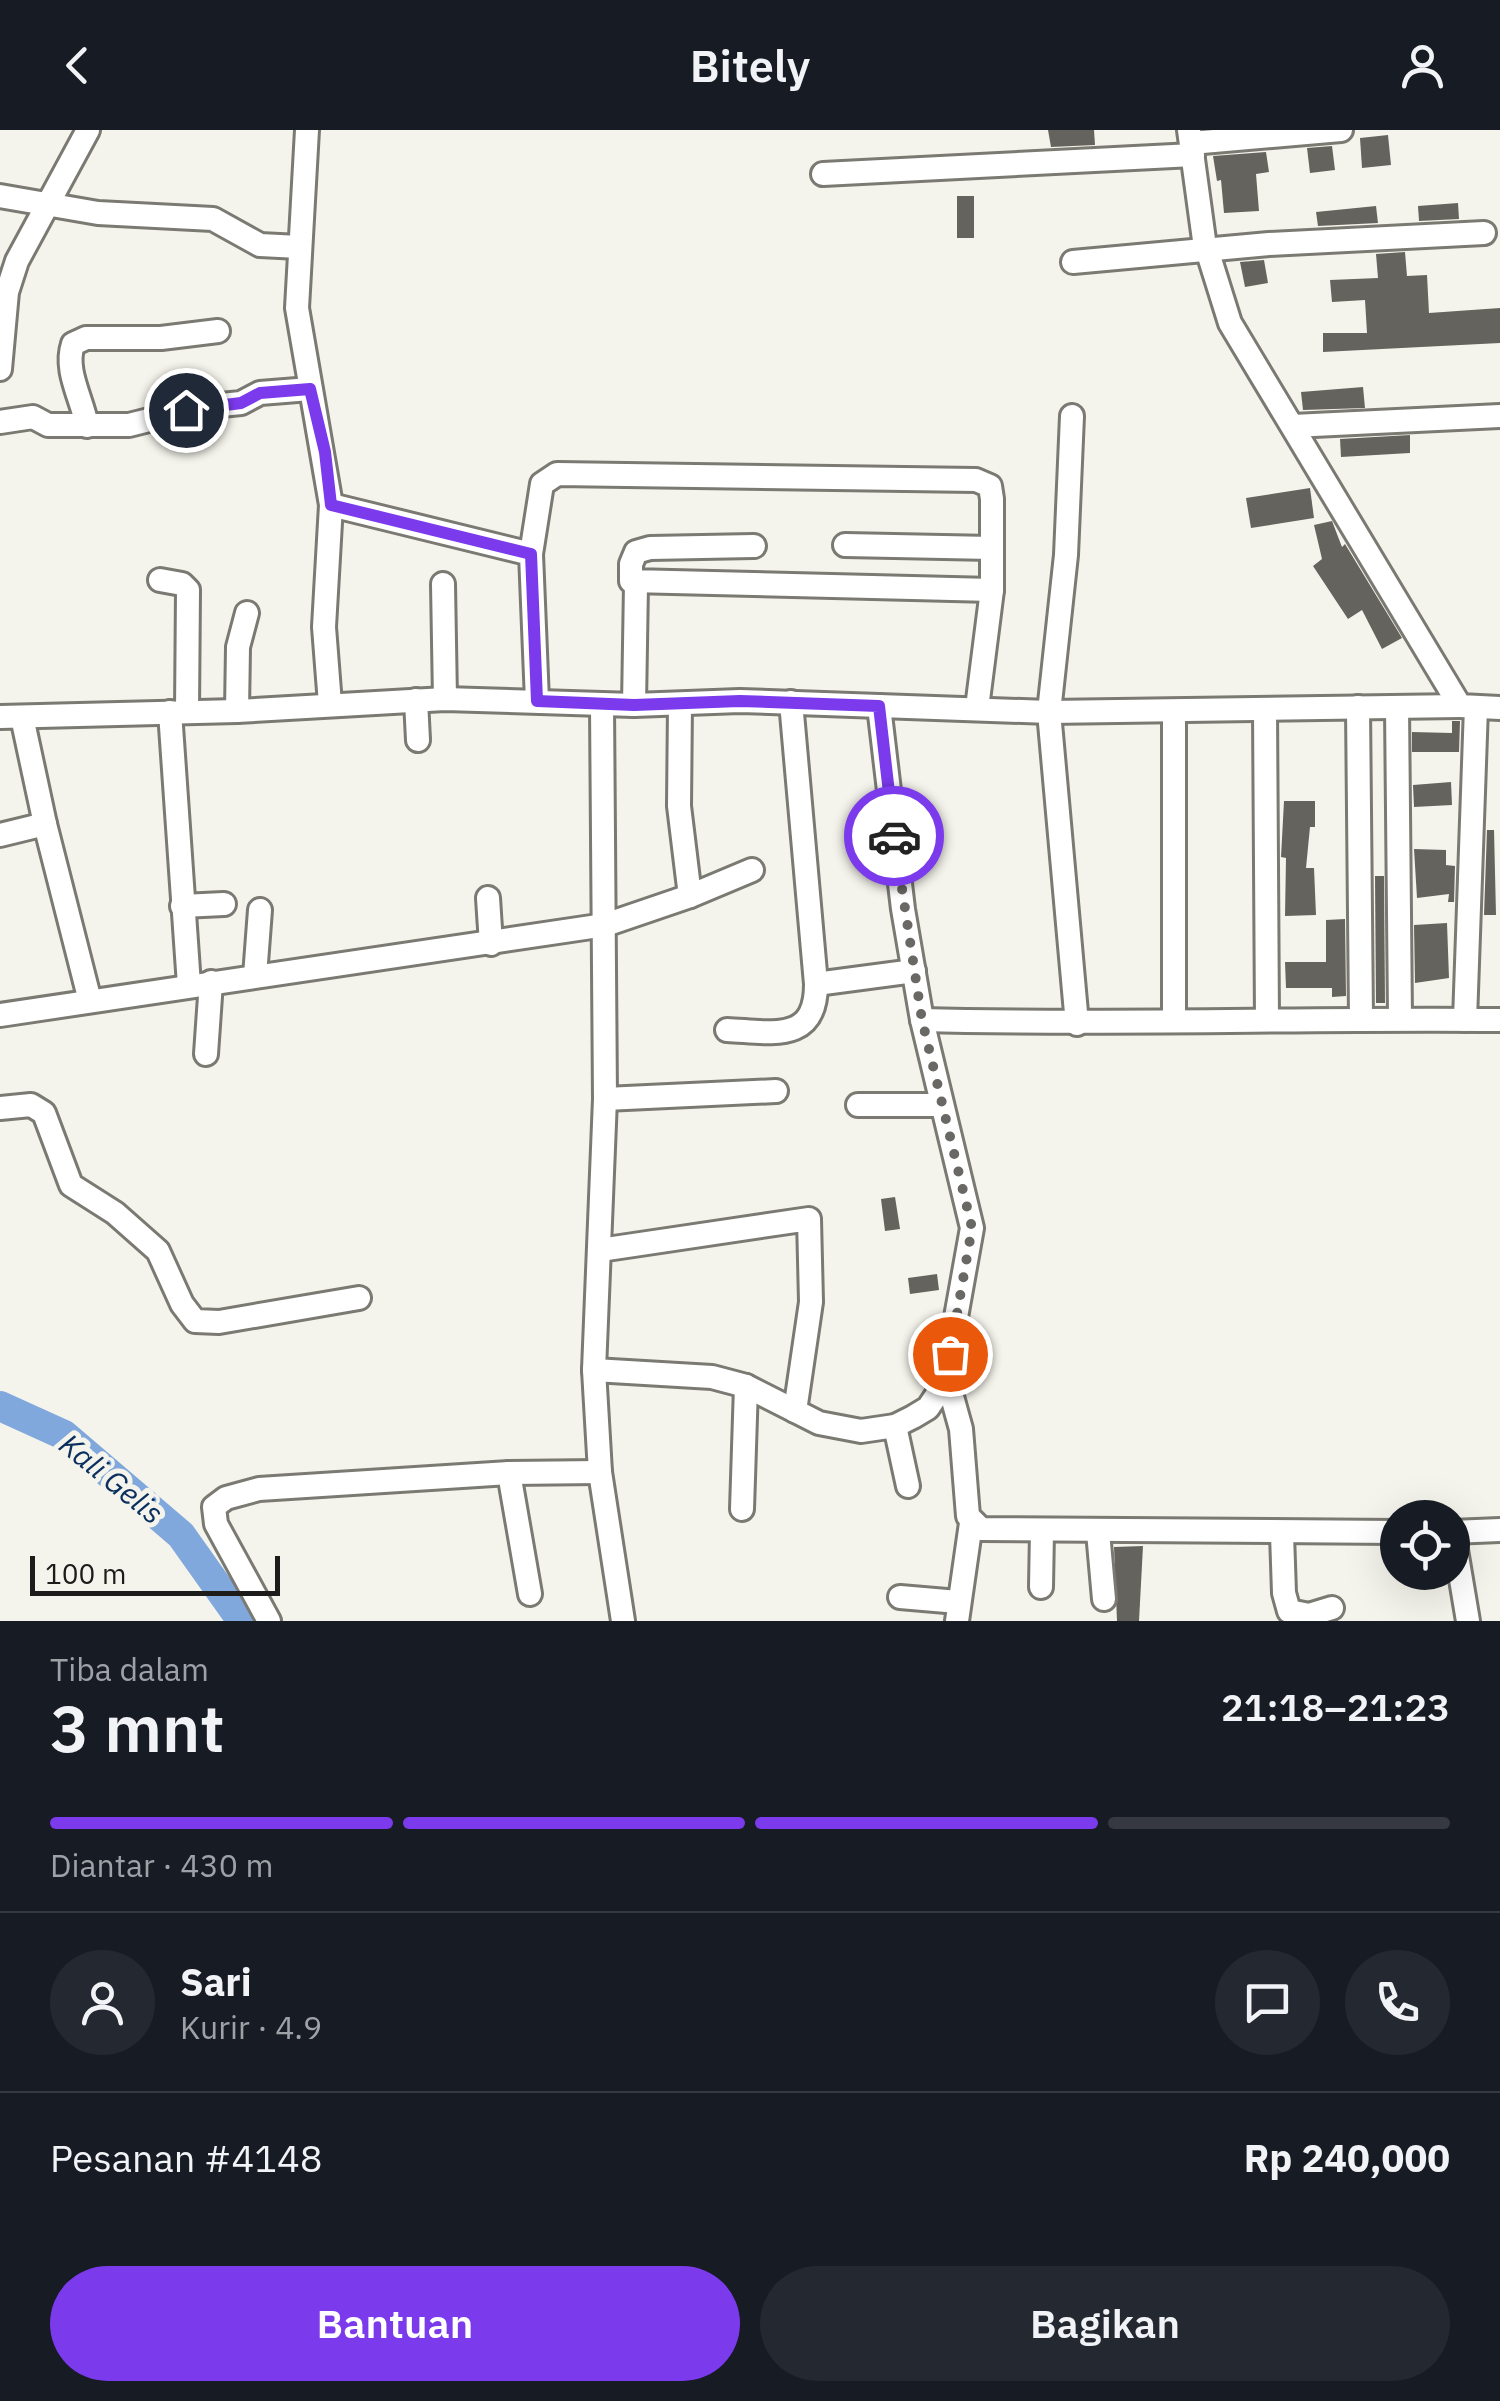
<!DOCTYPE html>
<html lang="id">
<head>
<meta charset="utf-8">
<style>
  body { margin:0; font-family:"IBM Plex Sans",sans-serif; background:#242831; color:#f1f3f6; height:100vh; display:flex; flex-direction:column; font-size:38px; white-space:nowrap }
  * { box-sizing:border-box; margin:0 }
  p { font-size:32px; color:#9ea1a6 }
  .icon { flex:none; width:55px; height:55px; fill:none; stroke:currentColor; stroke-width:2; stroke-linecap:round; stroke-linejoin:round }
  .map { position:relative; height:1491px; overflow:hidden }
  .side { display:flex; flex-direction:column; background:#171b24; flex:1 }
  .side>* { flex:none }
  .tools { position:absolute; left:1380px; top:1370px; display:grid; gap:20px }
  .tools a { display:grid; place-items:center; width:90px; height:90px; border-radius:50%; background:#171b24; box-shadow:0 10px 40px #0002; font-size:50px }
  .scale { position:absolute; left:30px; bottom:25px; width:250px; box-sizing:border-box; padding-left:10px; border:5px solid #1d1c1a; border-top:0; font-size:28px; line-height:35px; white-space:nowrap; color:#1d1c1a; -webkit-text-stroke:8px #f5f4ec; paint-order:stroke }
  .pin { position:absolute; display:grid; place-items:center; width:85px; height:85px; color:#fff; margin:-42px; border:5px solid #fff; border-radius:50%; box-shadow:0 2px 10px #0007 }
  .courier { position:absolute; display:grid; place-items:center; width:100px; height:100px; margin:-50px; border:8px solid #7c3aed; border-radius:50%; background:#fff; color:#222; box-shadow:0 2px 12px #0007 }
  .headline em { font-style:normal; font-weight:600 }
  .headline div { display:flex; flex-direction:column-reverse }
  .headline { display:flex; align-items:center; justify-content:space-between; height:170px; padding:0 50px }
  h1 { font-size:65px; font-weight:600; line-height:75px }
  .bar { display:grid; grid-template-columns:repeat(4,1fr); gap:15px 10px; align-content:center; height:120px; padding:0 50px }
  .bar i { height:12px; border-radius:8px; background:#363941 }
  .bar .on { background:#7c3aed }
  .bar p { grid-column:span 4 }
  .line { display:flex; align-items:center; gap:25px; padding:0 50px; border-top:2px solid #363941 }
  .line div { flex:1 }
  .round { display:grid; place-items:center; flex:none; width:105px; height:105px; border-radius:52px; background:#242831 }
  .button { display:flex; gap:20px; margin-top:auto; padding:20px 50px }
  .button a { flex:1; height:115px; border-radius:60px; background:#7c3aed; color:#fff; font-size:40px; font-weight:600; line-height:115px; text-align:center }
  .button a+a { background:#242831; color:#f1f3f6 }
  header { display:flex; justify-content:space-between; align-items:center; height:130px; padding:0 50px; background:#171b24; font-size:45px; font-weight:600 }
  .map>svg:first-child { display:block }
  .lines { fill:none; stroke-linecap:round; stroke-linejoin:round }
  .river { stroke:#81a8dd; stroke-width:30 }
  .building { fill:#64635d }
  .minor-casing { stroke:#7a7972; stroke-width:28 }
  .minor { stroke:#fff; stroke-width:22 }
  .done { stroke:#696864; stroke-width:10; stroke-dasharray:0 18 }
  .route { stroke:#7c3aed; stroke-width:12 }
  .labels { text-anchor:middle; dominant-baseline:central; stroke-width:10; stroke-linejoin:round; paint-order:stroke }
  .water-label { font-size:30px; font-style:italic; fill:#0b3060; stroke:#f5f4ec }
</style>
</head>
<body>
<header><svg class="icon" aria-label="back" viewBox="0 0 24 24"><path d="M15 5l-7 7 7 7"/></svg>Bitely<svg class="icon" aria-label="person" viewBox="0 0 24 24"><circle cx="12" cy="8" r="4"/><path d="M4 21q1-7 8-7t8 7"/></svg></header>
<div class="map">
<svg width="1500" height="1491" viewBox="0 0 1500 1491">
  <rect width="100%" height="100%" fill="#f5f4ec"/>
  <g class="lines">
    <!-- river -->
    <polyline class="river" points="0,1276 64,1305 181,1405 242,1491"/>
  </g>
  <!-- building -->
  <g class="building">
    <polygon points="1048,0 1094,0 1095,15 1051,17"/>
    <polygon points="1388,5 1391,35 1362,38 1360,8"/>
    <polygon points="1332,16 1335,40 1310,43 1307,18"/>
    <polygon points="1266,22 1269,42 1256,44 1259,81 1224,83 1221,50 1217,51 1213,26"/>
    <rect x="957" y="66" width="17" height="42"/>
    <polygon points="1458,73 1459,89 1419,91 1418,76"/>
    <polygon points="1376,76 1378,93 1318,96 1316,82"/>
    <polygon points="1405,122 1407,146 1427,145 1429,183 1500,178 1500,213 1323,222 1323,203 1367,203 1365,170 1332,172 1330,150 1378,148 1376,124"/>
    <polygon points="1264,130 1268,153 1245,157 1240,132"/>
    <polygon points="1363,257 1365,278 1303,280 1301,262"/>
    <polygon points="1410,305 1410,323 1341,327 1340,309"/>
    <polygon points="1310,358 1314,388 1251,398 1246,368"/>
    <polygon points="1332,391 1342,417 1345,414 1402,508 1382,519 1362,480 1348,489 1313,436 1322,429 1314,395"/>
    <polygon points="1452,591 1460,591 1459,622 1412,622 1412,602 1452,603"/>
    <polygon points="1451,652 1452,675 1414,677 1413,655"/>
    <polygon points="1284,671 1315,671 1315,697 1310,697 1306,738 1314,738 1316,785 1285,786 1286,728 1281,727"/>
    <polygon points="1487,700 1494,700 1496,785 1484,785"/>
    <polygon points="1414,719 1446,720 1446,735 1455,736 1454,772 1448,772 1449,764 1417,768"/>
    <polygon points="1375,746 1384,746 1385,873 1376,873"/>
    <polygon points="1345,789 1346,866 1332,867 1332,858 1286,858 1285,832 1326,832 1326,790"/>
    <polygon points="1447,793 1449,848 1415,853 1414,795"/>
    <polygon points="895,1067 900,1099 885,1101 881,1069"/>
    <polygon points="937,1144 939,1160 910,1164 908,1148"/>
    <polygon points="1143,1416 1139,1491 1117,1491 1114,1417"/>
  </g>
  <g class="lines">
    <defs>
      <g id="minor">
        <polyline points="307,0 297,178 331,375 531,424 537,571"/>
        <polyline points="1189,0 1204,110 1230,193 1460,576 1500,578"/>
        <polyline points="1191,13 1341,0"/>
        <polyline points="823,44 1193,25"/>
        <polyline points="0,66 98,83 213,89 260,115 299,117"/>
        <polyline points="1073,132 1269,114 1484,103"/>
        <polyline points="0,239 7,162 17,131 88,0"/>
        <polyline points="1072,286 1066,425 1049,582 1077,894"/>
        <polyline points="0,292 33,287 48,295 129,295 201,277 241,273 260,263 310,259"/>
        <path d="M 87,296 C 82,268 64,241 73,214 L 86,208 L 161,208 L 218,201"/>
        <polyline points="1293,296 1500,286"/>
        <polyline points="845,415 992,418"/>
        <polyline points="754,416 650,418 636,422 631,434 631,451 992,460"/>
        <polyline points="531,424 542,354 557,344 976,350 990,356 992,369 992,460 977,578"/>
        <polyline points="160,450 182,454 188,460 187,581"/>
        <polyline points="443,454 445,569"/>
        <polyline points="416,570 418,610"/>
        <polyline points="330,574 324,497 331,375"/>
        <polyline points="602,575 605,969 594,1240 600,1342 623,1491"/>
        <polyline points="634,575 636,454"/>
        <polyline points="680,575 679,676 690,766"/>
        <polyline points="1358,577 1361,888"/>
        <polyline points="1397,577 1400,887"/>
        <polyline points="1265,579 1267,890"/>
        <polyline points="237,581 238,517 247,483"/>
        <polyline points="170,582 189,855"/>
        <polyline points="1174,582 1174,889"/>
        <polyline points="0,587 237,581 445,569 634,575 740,571 1049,582 1460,576"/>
        <polyline points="22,587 45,694 90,871"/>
        <polyline points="0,705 45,694"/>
        <polyline points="488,768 491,814"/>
        <polyline points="182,776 224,774"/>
        <polyline points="255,846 260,780"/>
        <polyline points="816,854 914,841"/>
        <polyline points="0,885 605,795 690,766 752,740"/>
        <path d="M 922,890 C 1115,895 1307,888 1500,890"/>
        <polyline points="1465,890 1476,577"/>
        <path d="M 727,900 C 772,902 816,914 816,854 L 791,572"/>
        <polyline points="206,924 211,852"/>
        <polyline points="605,969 776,961"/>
        <polyline points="858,975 941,975"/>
        <polyline points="0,978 31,975 44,983 71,1055 115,1083 158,1121 182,1174 195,1191 219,1192 359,1168"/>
        <polyline points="600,1120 809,1089 811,1172 795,1281"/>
        <polyline points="594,1240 712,1247 746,1256 819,1293 861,1301 895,1296 913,1287 928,1278 944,1254 972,1098 922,890 903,779 879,576"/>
        <polyline points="946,1245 961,1299 968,1386 981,1399 1398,1402"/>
        <polyline points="895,1296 908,1356"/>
        <polyline points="509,1343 530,1464"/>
        <polyline points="742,1379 746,1256"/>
        <polyline points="1098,1402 1104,1469"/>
        <polyline points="1452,1402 1500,1400"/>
        <polyline points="1453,1402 1468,1491"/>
        <polyline points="1282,1404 1284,1463 1289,1481 1309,1485 1332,1478"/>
        <polyline points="1041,1457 1042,1401"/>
        <polyline points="900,1467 958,1472"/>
        <polyline points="269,1491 216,1394 214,1377 226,1368 259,1359 509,1343 600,1342"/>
        <polyline points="957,1491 971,1393"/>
      </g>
    </defs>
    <!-- minor casing -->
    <use href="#minor" class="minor-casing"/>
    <!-- minor -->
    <use href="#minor" class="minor"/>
  </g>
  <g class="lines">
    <!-- done -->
    <polyline class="done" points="894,706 922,890 972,1098 950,1224"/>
    <!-- route -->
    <polyline class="route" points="186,280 241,273 260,263 310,259 325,322 331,375 531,424 537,571 634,575 740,571 879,576 894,706"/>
  </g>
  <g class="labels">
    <!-- water labels -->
    <g class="water-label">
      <text transform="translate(112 1348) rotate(39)">Kali Gelis</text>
    </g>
  </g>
</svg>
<div class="tools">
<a><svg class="icon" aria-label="locate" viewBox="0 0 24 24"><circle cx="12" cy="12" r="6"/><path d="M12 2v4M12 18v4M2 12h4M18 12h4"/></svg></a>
</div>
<div class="scale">100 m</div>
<div class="pin" style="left:950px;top:1224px;background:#ea580c"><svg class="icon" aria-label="bag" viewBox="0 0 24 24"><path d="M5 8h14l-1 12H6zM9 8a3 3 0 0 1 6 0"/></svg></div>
<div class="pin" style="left:186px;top:280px;background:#1f2937"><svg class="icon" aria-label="home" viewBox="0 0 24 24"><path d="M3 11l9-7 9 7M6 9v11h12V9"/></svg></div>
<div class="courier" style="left:894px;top:706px"><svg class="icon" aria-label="car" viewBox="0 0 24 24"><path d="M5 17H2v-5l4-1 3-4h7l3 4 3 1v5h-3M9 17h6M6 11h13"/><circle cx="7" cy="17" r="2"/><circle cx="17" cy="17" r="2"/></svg></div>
</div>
<section class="side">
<div class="headline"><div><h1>3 mnt</h1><p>Tiba dalam</p></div><em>21:18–21:23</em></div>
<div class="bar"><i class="on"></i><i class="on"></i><i class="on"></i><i></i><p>Diantar · 430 m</p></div>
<div class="line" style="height:180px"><a class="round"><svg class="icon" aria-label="person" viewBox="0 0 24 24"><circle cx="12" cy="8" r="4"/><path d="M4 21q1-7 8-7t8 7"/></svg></a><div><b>Sari</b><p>Kurir · 4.9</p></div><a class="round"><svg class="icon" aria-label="chat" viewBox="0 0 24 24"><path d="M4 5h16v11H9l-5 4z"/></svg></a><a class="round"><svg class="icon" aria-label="phone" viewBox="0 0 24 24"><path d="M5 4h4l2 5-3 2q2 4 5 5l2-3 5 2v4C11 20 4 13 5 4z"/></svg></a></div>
<div class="line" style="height:130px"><div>Pesanan #4148</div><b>Rp 240,000</b></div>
<div class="button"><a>Bantuan</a><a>Bagikan</a></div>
</section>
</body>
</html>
